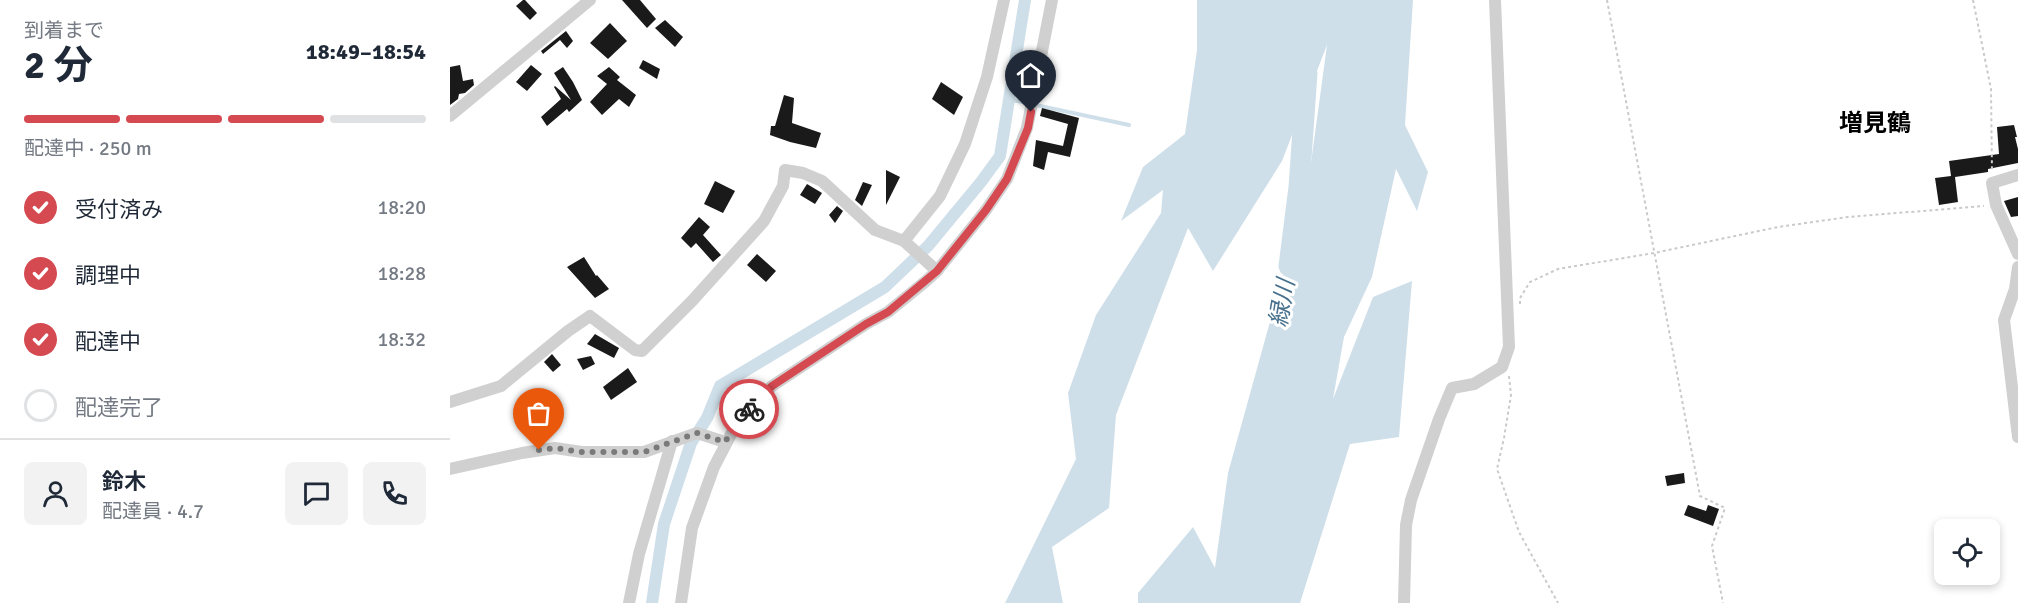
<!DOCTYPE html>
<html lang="ja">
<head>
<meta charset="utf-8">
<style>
  body { margin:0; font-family:Signika,"Noto Sans JP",sans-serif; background:#f2f2f3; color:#1f2937; height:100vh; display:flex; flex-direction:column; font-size:22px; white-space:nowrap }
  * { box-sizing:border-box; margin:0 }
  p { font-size:20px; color:#747a83 }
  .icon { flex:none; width:33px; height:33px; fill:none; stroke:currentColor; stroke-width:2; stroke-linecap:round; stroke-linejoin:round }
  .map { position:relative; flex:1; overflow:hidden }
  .side { display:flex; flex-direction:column; background:#fff; width:450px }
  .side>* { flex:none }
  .tools { position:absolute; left:1484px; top:519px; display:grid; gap:12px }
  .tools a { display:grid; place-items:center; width:66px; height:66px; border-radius:9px; background:#fff; box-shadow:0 3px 9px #0003; font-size:30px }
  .pin { position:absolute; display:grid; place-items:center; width:51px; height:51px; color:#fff; margin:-62px -26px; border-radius:50% 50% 50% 0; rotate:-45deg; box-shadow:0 0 6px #0007 }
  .pin .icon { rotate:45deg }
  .courier { position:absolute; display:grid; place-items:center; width:60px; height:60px; margin:-30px; border:4px solid #d54a51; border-radius:50%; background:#fff; color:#222; box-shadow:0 2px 8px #0007 }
  .headline em { font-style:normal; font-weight:700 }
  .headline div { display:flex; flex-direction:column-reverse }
  .headline { display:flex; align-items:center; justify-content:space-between; height:102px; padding:0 24px }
  h1 { font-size:39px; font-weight:700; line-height:45px }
  .bar { display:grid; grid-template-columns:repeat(4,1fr); gap:9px 6px; align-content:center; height:72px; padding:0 24px }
  .bar i { height:8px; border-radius:4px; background:#e0e1e3 }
  .bar .active { background:#d54a51 }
  .bar p { grid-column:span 4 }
  .line { display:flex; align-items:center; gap:15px; padding:0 24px; border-top:2px solid #e0e1e3 }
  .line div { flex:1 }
  .round { display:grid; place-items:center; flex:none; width:63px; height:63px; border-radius:9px; background:#f2f2f3 }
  ol { padding:0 24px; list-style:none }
  li { display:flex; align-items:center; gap:18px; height:66px }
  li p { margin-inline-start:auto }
  li .icon { padding:6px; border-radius:50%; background:#d54a51; color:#fff; stroke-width:4 }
  li:last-child { color:#747a83 }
  li i { width:33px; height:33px; border:3px solid #e0e1e3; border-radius:50% }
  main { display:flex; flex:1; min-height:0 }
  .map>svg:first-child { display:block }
  .water { fill:#cfdfe9 }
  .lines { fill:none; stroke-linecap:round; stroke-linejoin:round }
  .stream { stroke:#cfdfe9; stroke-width:4 }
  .canal { stroke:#cfdfe9; stroke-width:12 }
  .river { stroke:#cfdfe9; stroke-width:21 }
  .building { fill:#1a1a1a }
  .path { stroke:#cacaca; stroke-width:2; stroke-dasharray:3 3; stroke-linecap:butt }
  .minor { stroke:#d0d0d0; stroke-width:12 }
  .done { stroke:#7a7a7a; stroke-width:6; stroke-dasharray:0 10.8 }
  .route { stroke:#d54a51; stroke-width:8 }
  .labels { text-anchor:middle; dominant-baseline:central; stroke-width:6; stroke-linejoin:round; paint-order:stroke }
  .neighbourhood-label { font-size:24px; font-weight:bold; fill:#000; stroke:#fff }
  .water-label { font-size:24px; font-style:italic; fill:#48718e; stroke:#fff }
</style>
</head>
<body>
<main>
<section class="side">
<div class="headline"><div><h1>2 分</h1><p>到着まで</p></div><em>18:49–18:54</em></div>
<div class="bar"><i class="active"></i><i class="active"></i><i class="active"></i><i></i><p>配達中 · 250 m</p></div>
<ol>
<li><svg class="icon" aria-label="check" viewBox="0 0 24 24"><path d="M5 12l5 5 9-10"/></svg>受付済み<p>18:20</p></li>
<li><svg class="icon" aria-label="check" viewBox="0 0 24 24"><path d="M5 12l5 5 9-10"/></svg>調理中<p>18:28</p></li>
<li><svg class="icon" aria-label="check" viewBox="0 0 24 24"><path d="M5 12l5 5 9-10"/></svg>配達中<p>18:32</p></li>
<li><i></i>配達完了</li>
</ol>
<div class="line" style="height:108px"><a class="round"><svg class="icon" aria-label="person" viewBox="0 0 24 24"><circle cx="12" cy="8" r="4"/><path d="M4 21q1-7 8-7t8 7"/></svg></a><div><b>鈴木</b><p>配達員 · 4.7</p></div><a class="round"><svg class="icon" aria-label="chat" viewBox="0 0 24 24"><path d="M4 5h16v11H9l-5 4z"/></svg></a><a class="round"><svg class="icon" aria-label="phone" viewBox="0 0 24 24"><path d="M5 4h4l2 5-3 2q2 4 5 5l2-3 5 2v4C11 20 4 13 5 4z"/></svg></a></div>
</section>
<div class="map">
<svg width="1568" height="603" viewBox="0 0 1568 603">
  <rect width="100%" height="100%" fill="#fff"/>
  <!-- water -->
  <polygon class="water" points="747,0 963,0 955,125 978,172 967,211 946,169 922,277 894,337 883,399 923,297 962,281 949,437 900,444 850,603 688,603 688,593 743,527 765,568 778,473 858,185 877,45 832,161 763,271 738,228 666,415 659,508 602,547 613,603 555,603 626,459 618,393 646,315 711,213 713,190 671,221 693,167 735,134 747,50"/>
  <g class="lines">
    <!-- stream -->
    <polyline class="stream" points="558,99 679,125"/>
    <!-- canal -->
    <polyline class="canal" points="202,603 214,524 241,443 257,418 270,386 435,287 478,246 531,182 550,156 575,0"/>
    <!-- river -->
    <polyline class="river" points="839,266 849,187 857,73"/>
  </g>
  <!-- building -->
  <g class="building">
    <polygon points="73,0 75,0 87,13 80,20 66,6"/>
    <polygon points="172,0 190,0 206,19 197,28"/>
    <polygon points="215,20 233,37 225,47 205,28"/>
    <polygon points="160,23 177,41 158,59 140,43"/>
    <polygon points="116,31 123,41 117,48 110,40 93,54 91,51"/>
    <polygon points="193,60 210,69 207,79 189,68"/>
    <polygon points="10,65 13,81 23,79 24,85 15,93 9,94 8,99 0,105 0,67"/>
    <polygon points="81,65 92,74 77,91 66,82"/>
    <polygon points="113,67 123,82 132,100 119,112 117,109 97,126 91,117 111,99 104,87 105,86 121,100 104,73"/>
    <polygon points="159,67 170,77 167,80 186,95 179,107 169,99 152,115 140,102 157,84 147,76"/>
    <polygon points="491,82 513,97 504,115 482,99"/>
    <polygon points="334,95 344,98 342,123 371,133 366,148 340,142 320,135 321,126 325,126"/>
    <polygon points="592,108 629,118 620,157 598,152 594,170 583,166 586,140 613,146 618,124 590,116"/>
    <polygon points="1564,125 1567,137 1565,137 1568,149 1568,163 1538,169 1538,172 1505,177 1508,202 1489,205 1485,178 1501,176 1499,161 1549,154 1547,127"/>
    <polygon points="436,170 450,177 436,205"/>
    <polygon points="265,181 285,191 273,213 254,204"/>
    <polygon points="413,182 422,185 412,206 405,200"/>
    <polygon points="357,184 372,193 365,204 350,195"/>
    <polygon points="1568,197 1568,216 1561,217 1554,201"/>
    <polygon points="387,206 393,211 385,223 379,215"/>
    <polygon points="249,217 260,227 253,235 271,255 263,262 246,243 241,248 231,238"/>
    <polygon points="307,254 326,271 316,282 297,265"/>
    <polygon points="134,257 146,276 147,275 159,289 145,298 117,267"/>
    <polygon points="145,334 169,348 164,358 137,344"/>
    <polygon points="102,354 111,365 103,372 94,362"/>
    <polygon points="141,356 145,364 133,370 127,359"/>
    <polygon points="178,368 187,382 161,400 153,387"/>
    <polygon points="1234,473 1235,483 1217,486 1215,476"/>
    <polygon points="1238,505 1256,511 1258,505 1269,509 1263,526 1234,515"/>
  </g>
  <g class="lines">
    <!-- path -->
    <g class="path">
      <polyline points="1157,0 1250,496 1275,508 1262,546 1273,603"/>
      <polyline points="1523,0 1541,89 1542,172"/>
      <polyline points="1070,304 1070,298 1080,282 1108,269 1204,253 1328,227 1398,217 1534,206"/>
      <polyline points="1059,376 1061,395 1054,438 1047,469 1069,532 1108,603"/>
    </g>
    <!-- minor -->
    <g class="minor">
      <polyline points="0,116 140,0"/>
      <polyline points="1568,175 1542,183 1546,205 1568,254"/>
      <polyline points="454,241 490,196 515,144 537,77 554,0"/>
      <polyline points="1568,267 1565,289 1554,320 1568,437"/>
      <polyline points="0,402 51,386 118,331 140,316 185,350 192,351 242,301 314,221 333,186 335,170 353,173 372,181 425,230 454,241 487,271"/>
      <polyline points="0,469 72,453 105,448 132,452 194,452 247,433 275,442"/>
      <polyline points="179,603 189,554 222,441"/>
      <polyline points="231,603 242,528 264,467 289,419 322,386 416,324 438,312 476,281 487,271 536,210 557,179 577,128 602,0"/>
      <polyline points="954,603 956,525 961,500 989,419 1002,388 1024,384 1052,367 1059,347 1045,0"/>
    </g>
  </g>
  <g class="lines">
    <!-- done -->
    <polyline class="done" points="89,450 105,448 132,452 194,452 247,433 275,442 289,419 299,409"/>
    <!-- route -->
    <polyline class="route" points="299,409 322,386 416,324 438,312 487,271 536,210 557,179 578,128 581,112"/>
  </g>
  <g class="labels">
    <!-- neighbourhood labels -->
    <g class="neighbourhood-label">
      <text x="1425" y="123">増見鶴</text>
    </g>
    <!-- water labels -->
    <g class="water-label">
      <text transform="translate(832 303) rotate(-80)">緑川</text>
    </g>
  </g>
</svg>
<div class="tools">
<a><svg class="icon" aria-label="locate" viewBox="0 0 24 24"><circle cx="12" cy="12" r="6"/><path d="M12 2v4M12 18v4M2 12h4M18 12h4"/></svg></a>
</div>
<div class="pin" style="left:89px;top:450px;background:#ea580c"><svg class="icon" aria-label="bag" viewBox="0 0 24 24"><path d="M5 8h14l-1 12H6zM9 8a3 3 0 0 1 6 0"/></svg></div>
<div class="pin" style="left:581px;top:112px;background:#1f2937"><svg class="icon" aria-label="home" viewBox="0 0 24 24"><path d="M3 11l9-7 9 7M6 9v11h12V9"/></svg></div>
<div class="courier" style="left:299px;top:409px"><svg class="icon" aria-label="bike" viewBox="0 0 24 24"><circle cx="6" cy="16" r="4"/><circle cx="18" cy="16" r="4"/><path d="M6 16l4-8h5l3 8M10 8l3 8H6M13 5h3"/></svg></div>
</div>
</main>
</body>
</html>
